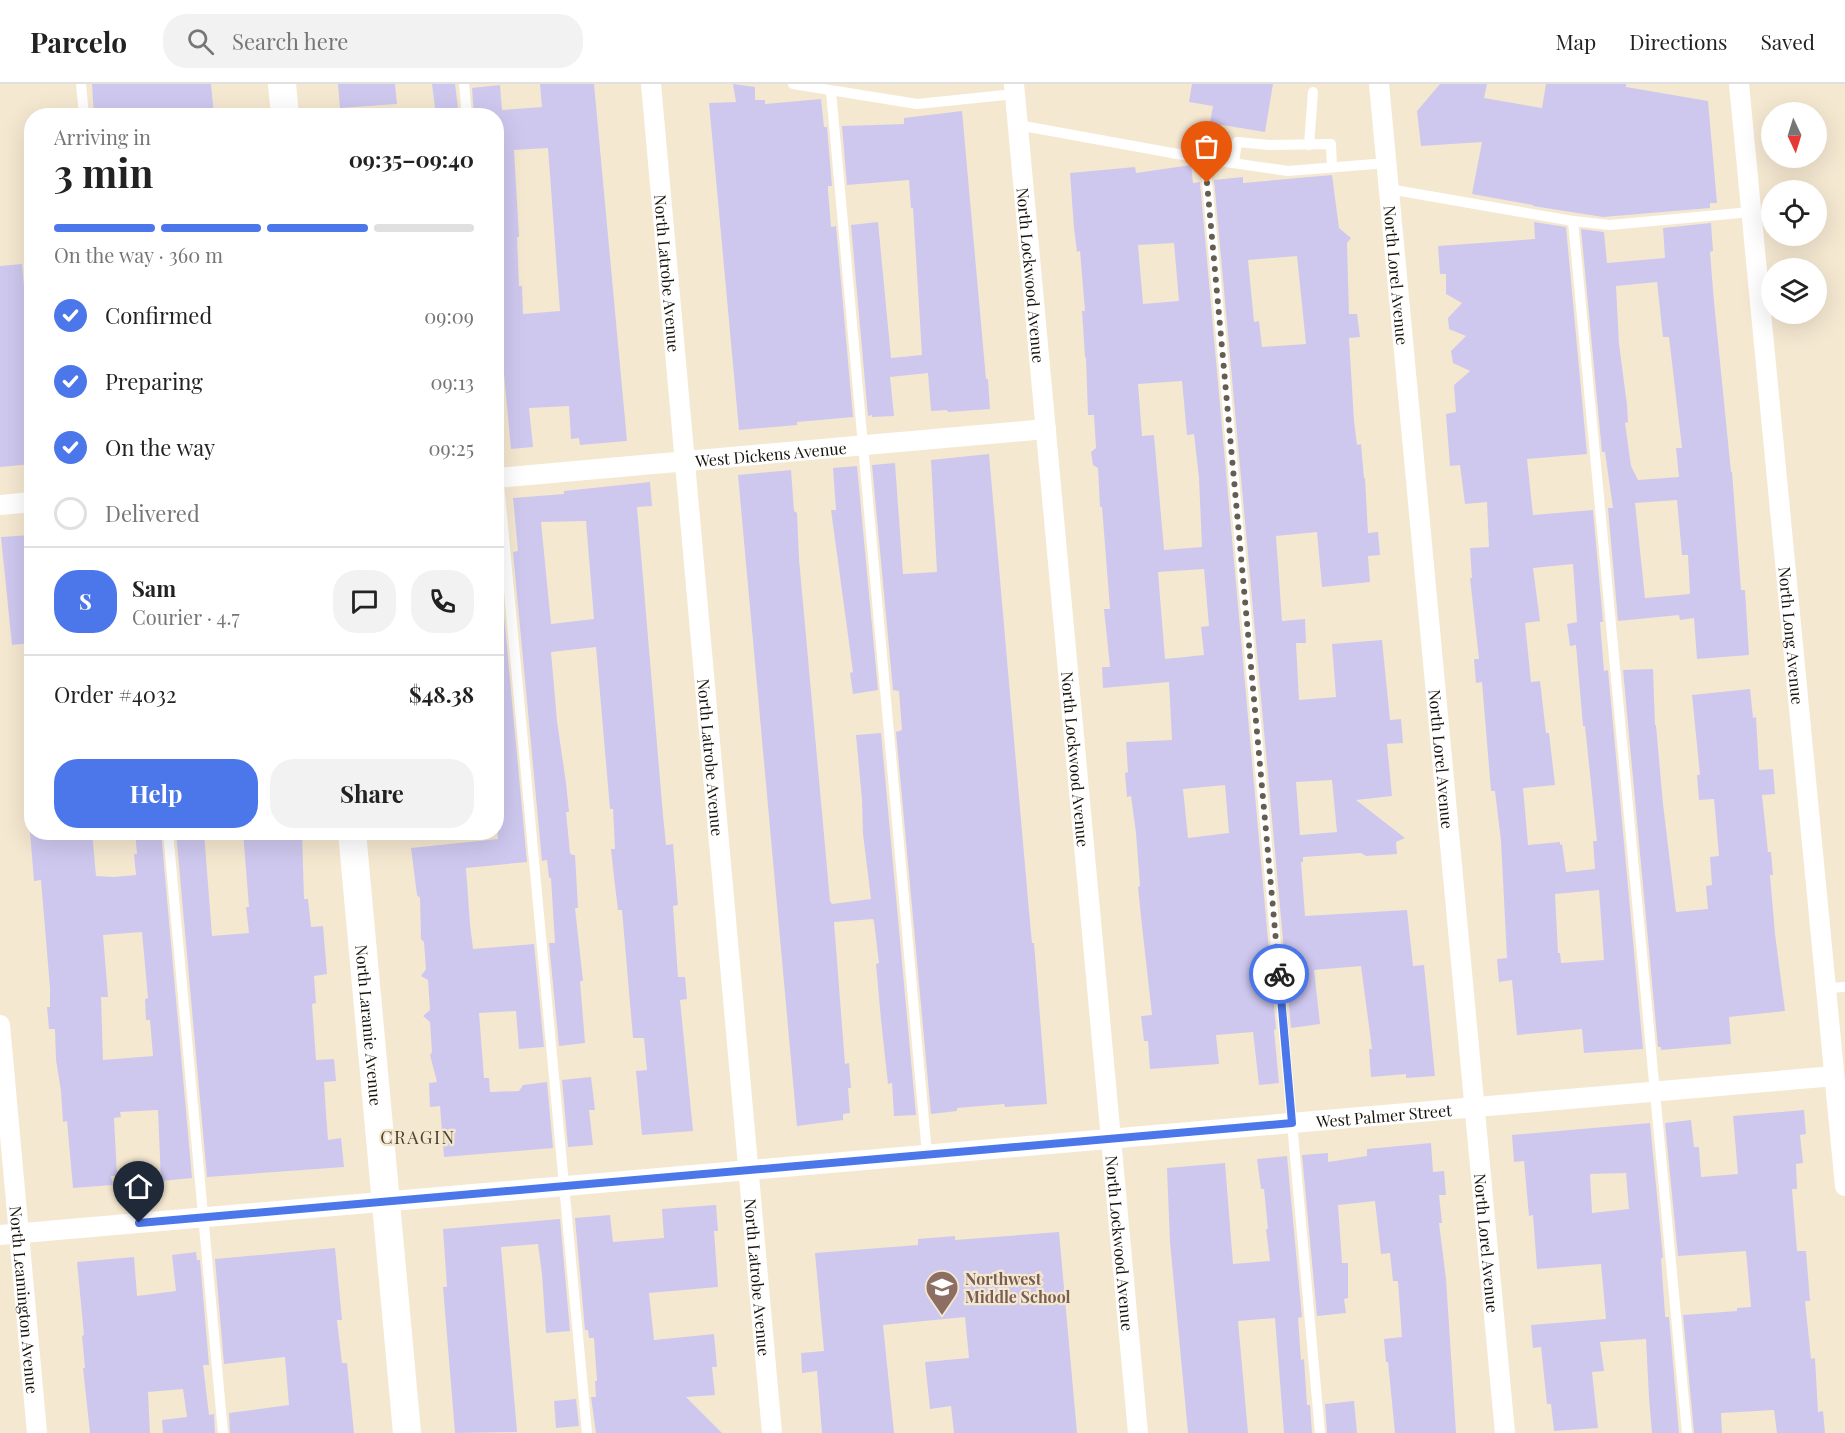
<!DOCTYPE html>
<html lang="en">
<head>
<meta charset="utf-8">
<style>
  body { margin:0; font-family:"Playfair Display",serif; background:#f2f2f2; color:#222; height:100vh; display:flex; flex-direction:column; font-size:22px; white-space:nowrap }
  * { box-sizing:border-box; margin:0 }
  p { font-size:20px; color:#767676 }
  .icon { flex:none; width:33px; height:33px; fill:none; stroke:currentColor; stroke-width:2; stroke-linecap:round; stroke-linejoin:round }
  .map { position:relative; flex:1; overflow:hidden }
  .drawer { position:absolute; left:24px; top:24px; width:480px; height:732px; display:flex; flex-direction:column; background:#fff; border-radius:24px; box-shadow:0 6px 24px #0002 }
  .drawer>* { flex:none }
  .needle { width:39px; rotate:176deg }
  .tools { position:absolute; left:1761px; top:18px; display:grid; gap:12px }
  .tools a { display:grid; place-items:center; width:66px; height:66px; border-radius:50%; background:#fff; box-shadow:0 6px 24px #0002; font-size:30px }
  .pin { position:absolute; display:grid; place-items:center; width:51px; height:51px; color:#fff; margin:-62px -26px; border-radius:50% 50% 50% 0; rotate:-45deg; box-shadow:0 0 6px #0007 }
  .pin .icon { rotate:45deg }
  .courier { position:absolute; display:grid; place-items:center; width:60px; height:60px; margin:-30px; border:4px solid #4c77ea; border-radius:50%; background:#fff; color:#222; box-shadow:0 2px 8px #0007 }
  .head em { font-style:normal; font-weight:700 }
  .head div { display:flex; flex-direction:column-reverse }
  .head { display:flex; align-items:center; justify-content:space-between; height:102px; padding:0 30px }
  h1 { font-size:39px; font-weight:700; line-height:45px }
  .bar { display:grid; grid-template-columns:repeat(4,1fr); gap:9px 6px; align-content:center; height:72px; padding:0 30px }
  .bar i { height:8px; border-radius:4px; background:#e0e0e0 }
  .bar .on { background:#4c77ea }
  .bar p { grid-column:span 4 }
  .line { display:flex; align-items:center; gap:15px; padding:0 30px; border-top:2px solid #e0e0e0 }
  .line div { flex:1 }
  .round { display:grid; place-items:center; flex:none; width:63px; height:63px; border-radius:24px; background:#f2f2f2 }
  ol { padding:0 30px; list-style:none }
  li { display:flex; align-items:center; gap:18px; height:66px }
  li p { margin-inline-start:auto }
  li .icon { padding:6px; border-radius:50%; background:#4c77ea; color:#fff; stroke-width:4 }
  li:last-child { color:#767676 }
  li i { width:33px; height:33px; border:3px solid #e0e0e0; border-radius:50% }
  .button { display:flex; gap:12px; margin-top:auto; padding:12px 30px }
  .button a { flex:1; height:69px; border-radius:24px; background:#4c77ea; color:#fff; font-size:24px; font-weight:700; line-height:69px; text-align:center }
  .button a+a { background:#f2f2f2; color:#222 }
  header { display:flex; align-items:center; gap:36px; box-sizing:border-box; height:84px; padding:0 30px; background:#fff; border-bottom:2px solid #e0e0e0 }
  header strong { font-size:28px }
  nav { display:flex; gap:33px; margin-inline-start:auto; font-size:21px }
  .search { width:420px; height:54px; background:#f2f2f2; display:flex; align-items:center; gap:15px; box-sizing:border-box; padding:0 21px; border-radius:24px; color:#767676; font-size:22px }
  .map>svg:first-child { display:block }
  .building { fill:#cec8ef; fill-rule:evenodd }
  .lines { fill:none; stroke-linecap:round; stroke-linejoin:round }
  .lane { stroke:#fff; stroke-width:10 }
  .street { stroke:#fff; stroke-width:20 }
  .secondary { stroke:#fff; stroke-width:28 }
  .done { stroke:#655d50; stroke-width:6; stroke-dasharray:0 10.8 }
  .route { stroke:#4c77ea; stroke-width:8 }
  .labels { text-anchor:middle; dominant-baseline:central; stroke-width:4.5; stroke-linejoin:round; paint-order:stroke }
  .street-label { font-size:16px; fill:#17120a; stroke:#f5e8d1 }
  .education-label { font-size:16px; font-weight:bold; fill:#785e54; stroke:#f5e8d1; text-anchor:start }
  .neighbourhood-label { font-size:18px; letter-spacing:1.5px; fill:#4d432f; stroke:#f5e8d1 }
</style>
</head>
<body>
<header>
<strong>Parcelo</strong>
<div class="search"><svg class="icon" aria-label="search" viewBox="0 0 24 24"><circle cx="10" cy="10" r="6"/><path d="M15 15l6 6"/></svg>Search here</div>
<nav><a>Map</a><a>Directions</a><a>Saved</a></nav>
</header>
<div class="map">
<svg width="1845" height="1349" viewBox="0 0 1845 1349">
  <rect width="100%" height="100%" fill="#f5e8d1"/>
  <!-- building -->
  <g class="building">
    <polygon points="92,0 211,0 214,32 94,32"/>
    <polygon points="338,0 395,0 397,20 340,24"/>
    <polygon points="432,0 455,0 459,32 436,32"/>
    <path d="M 540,0 L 594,0 L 627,357 L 580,361 L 579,354 L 571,355 L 569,322 L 529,324 L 533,363 L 511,365 L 496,203 L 496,32 L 474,32 L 472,4 L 500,1 L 502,26 L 542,23 ZM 548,64 L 560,227 L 523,230 L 522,202 L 519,202 L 517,153 L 519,153 L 514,66 Z"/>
    <polygon points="733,0 755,3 755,16 765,16 765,20 821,15 824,43 827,43 832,102 828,102 828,106 831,143 836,142 853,333 797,338 797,341 739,346 709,19 736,18"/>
    <polygon points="1192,0 1273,0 1265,48 1210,39 1213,22 1189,18"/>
    <polygon points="1440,0 1487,0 1484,14 1542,24 1546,0 1626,0 1626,3 1708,17 1717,119 1710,119 1710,124 1603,133 1533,122 1533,121 1472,110 1482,58 1421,62 1417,27"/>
    <polygon points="962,27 986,295 988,295 990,325 948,328 947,326 931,327 928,289 890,293 894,332 872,333 872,331 868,332 851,141 878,138 891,274 922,271 913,124 911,124 909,96 847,101 842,42 904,40 904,34"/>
    <path d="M 1191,81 L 1193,99 L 1200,98 L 1276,945 L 1274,946 L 1279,999 L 1259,1001 L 1253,948 L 1216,951 L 1219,980 L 1150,985 L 1148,957 L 1144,957 L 1141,932 L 1152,931 L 1141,833 L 1138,803 L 1140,802 L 1136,749 L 1131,712 L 1127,713 L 1125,689 L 1128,688 L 1126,658 L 1172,656 L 1169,598 L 1103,604 L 1102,583 L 1110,583 L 1104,525 L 1110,525 L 1102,423 L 1100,423 L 1098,384 L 1093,381 L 1091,368 L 1096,364 L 1094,331 L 1088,331 L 1086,274 L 1085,273 L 1082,227 L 1085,227 L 1080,167 L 1077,168 L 1074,144 L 1070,89 L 1135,83 L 1136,89 ZM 1174,159 L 1179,217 L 1143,220 L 1138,161 ZM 1182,297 L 1187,351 L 1194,350 L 1199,394 L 1202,463 L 1164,466 L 1154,351 L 1142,352 L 1138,300 ZM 1204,485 L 1209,542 L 1201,543 L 1204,571 L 1165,575 L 1158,488 ZM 1225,701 L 1229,749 L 1188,754 L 1183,705 Z"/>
    <path d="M 1332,91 L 1339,144 L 1351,154 L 1347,159 L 1349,230 L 1357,230 L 1360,253 L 1349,254 L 1354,337 L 1357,361 L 1361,360 L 1364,394 L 1365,394 L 1368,449 L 1378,448 L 1380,471 L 1368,472 L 1370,498 L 1322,503 L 1317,448 L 1276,452 L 1282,537 L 1305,535 L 1306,559 L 1296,559 L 1299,616 L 1336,613 L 1332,560 L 1382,556 L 1390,636 L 1401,635 L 1403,659 L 1387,660 L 1392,712 L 1356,716 L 1405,754 L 1396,758 L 1397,770 L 1366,772 L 1361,769 L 1303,773 L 1303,778 L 1301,778 L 1305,832 L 1407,826 L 1413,882 L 1424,881 L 1435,992 L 1406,994 L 1406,990 L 1371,993 L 1369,965 L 1372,965 L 1361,882 L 1314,886 L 1320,940 L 1291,944 L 1214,96 L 1243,93 L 1243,99 ZM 1297,172 L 1306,260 L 1262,263 L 1259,237 L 1254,238 L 1248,176 ZM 1332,696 L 1337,748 L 1300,751 L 1296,698 Z"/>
    <path d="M 1534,138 L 1566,143 L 1587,370 L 1527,375 L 1533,431 L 1593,426 L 1603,538 L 1600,538 L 1604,587 L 1608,586 L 1643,965 L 1584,969 L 1582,945 L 1517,951 L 1512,896 L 1499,898 L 1497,875 L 1507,874 L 1501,757 L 1495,707 L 1491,707 L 1482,598 L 1476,599 L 1474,575 L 1479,575 L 1470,494 L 1472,494 L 1470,464 L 1489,463 L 1487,418 L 1465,420 L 1460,381 L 1450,382 L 1446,330 L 1456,328 L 1454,301 L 1470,287 L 1453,279 L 1451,267 L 1466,252 L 1449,245 L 1448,234 L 1462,219 L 1446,210 L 1446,190 L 1440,190 L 1438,162 L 1535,155 ZM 1573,480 L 1577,538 L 1567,540 L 1570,562 L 1576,561 L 1583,642 L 1585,642 L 1597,757 L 1593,757 L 1595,785 L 1566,788 L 1562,760 L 1560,761 L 1560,758 L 1528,761 L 1523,704 L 1555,701 L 1549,649 L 1546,649 L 1540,597 L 1531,598 L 1525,539 L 1540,537 L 1533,484 ZM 1599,806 L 1604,876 L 1561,879 L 1560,869 L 1558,869 L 1555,810 Z"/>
    <path d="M 1711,139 L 1713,167 L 1710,168 L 1714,218 L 1731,388 L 1732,388 L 1741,506 L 1745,506 L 1749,571 L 1697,575 L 1694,534 L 1680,536 L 1679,531 L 1618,537 L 1608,424 L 1613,424 L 1605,368 L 1602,368 L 1581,145 L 1604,148 L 1607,179 L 1665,174 L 1663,144 ZM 1657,198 L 1663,253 L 1669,253 L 1682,364 L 1676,364 L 1679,393 L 1638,396 L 1631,382 L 1625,339 L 1628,338 L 1627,321 L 1619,260 L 1616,202 ZM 1677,416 L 1682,471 L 1688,471 L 1690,510 L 1645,514 L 1635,419 Z"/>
    <polygon points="22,180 30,270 32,270 32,380 0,383 0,182"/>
    <polygon points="989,370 1029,827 1032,859 1034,859 1047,1020 1005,1023 1004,1020 957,1024 957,1027 931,1030 896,648 902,646 899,607 893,606 872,381 895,379 903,490 937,488 931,376"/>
    <polygon points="857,382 878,606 853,610 850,589 853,588 831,426 836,426 833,384"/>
    <polygon points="791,386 794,427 797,429 799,475 830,817 832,820 871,815 863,750 862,716 856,651 881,649 916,1031 894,1032 892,999 888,1000 881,936 876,880 879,879 874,838 873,835 834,838 845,980 849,979 851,1004 848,1004 850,1029 843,1030 843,1036 797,1042 738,391"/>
    <path d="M 650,398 L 652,422 L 637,423 L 663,731 L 666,761 L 673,760 L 678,821 L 673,822 L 678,893 L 685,893 L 687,915 L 680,916 L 693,1047 L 642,1051 L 636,987 L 647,986 L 644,954 L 633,954 L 622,826 L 618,826 L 614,793 L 611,765 L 615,765 L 613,725 L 610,725 L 596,563 L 551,568 L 557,637 L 566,699 L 569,728 L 566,728 L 570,769 L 572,771 L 575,771 L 578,824 L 575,824 L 583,897 L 580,897 L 585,959 L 559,962 L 549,859 L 555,859 L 551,794 L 549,794 L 547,776 L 542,777 L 513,468 L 518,467 L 513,414 L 564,410 L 564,407 ZM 586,437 L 594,535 L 551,540 L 541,438 Z"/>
    <polygon points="32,451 32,559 12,561 1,453"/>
    <polygon points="498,468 527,778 466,784 470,840 473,865 534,860 544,963 519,965 516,927 479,929 484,994 489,994 490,1008 519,1007 523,1001 547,998 553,1064 444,1073 440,1022 430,1023 429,999 437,998 430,971 432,968 430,938 423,932 430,926 428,896 421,892 426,885 424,858 421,855 420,814 417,811 411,764 498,755 496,732"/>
    <polygon points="1653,585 1655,641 1656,641 1663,720 1676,828 1708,825 1706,802 1712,801 1710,773 1719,772 1714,715 1699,716 1697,691 1700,691 1692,611 1750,605 1753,634 1756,633 1759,686 1773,685 1775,710 1762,711 1768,768 1771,768 1773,791 1770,791 1775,850 1785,927 1729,933 1731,960 1661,966 1661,963 1658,963 1623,586"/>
    <path d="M 30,748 L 92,748 L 96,792 L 114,793 L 136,791 L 134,770 L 137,770 L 135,748 L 161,748 L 192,1094 L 161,1097 L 158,1026 L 120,1028 L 121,1033 L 114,1034 L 117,1092 L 111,1092 L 113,1101 L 73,1104 L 67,1037 L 63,1038 L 61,1007 L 56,976 L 55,945 L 49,945 L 47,923 L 50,923 L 50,904 L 41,796 L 34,797 ZM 142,848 L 148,914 L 145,915 L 146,936 L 150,936 L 153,972 L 103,976 L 101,913 L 108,913 L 103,851 Z"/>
    <polygon points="176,748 204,748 212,852 249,849 246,823 249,823 243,748 302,748 304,815 308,815 311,843 323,842 327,890 314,892 316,919 312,920 316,976 334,975 336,997 324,998 326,1029 328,1056 341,1054 344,1083 207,1093"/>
    <polygon points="591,993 595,1026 589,1026 593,1061 568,1063 562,996"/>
    <polygon points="1804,1026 1806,1050 1800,1051 1803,1079 1796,1080 1797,1105 1792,1105 1797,1167 1806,1167 1810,1217 1805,1217 1811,1275 1815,1274 1818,1328 1823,1327 1825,1349 1777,1349 1774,1326 1721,1329 1722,1349 1694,1349 1683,1231 1737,1227 1737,1224 1751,1223 1746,1167 1678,1172 1665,1039 1691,1036 1694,1063 1699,1063 1701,1093 1738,1090 1733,1032"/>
    <path d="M 1650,1039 L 1663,1174 L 1661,1174 L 1665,1230 L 1665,1233 L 1669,1233 L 1679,1349 L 1652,1349 L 1649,1314 L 1646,1255 L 1600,1258 L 1604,1287 L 1592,1288 L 1598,1344 L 1554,1347 L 1551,1320 L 1547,1320 L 1541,1263 L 1533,1264 L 1531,1241 L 1606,1235 L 1601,1180 L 1537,1185 L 1533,1131 L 1529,1132 L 1524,1077 L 1514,1078 L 1512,1051 ZM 1626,1089 L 1629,1125 L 1592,1129 L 1590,1090 Z"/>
    <polygon points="1431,1059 1433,1088 1444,1087 1446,1111 1439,1111 1442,1139 1439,1139 1446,1195 1456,1349 1395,1349 1388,1278 1386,1278 1384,1255 1402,1253 1398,1197 1393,1197 1390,1169 1381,1170 1375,1117 1338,1121 1342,1179 1348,1179 1348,1214 1344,1215 1346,1229 1317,1232 1302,1071 1328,1069 1328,1078 1367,1072 1367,1065"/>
    <polygon points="1287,1072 1302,1233 1298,1234 1301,1276 1304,1275 1307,1321 1310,1321 1312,1349 1284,1349 1275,1234 1238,1237 1248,1349 1188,1349 1170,1158 1167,1084 1225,1079 1233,1180 1270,1177 1266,1145 1268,1145 1264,1105 1261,1105 1257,1075"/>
    <polygon points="716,1121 718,1147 714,1147 718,1203 649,1209 654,1256 714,1250 717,1283 712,1283 715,1311 686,1313 722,1349 596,1349 591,1313 596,1313 595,1297 597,1297 594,1254 589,1254 588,1246 585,1246 575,1134 610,1131 613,1158 664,1154 662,1125"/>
    <polygon points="560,1135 570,1247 546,1249 542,1190 538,1160 501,1163 517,1348 455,1349 443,1203 447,1203 443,1145"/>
    <polygon points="1059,1148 1077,1349 954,1349 951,1322 930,1325 925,1278 969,1274 965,1233 883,1241 894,1349 822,1349 817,1287 802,1289 801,1269 824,1267 815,1169 918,1161 918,1155 955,1152 955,1156"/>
    <polygon points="335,1164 342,1236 337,1236 342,1279 347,1279 354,1349 230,1349 229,1329 289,1321 285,1273 224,1280 215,1175"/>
    <polygon points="196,1168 197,1176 200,1176 209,1281 203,1281 209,1331 214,1330 215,1349 163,1349 162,1336 187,1333 183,1305 148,1308 150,1349 90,1349 83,1284 85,1284 82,1252 84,1251 77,1178 134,1173 137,1212 176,1207 172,1171"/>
    <polygon points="576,1315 579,1342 556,1344 554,1317"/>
    <polygon points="1354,1317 1357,1349 1327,1349 1325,1320"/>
  </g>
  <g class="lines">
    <!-- lane -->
    <g class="lane">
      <polyline points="81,0 84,32"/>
      <polyline points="464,0 467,32"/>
      <polyline points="793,0 917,20 1015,10"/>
      <polyline points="831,7 927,1070"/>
      <polyline points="1018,41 1205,75 1288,87 1387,79"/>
      <polyline points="1309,61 1313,8"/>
      <polyline points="1205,75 1320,1349"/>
      <polyline points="1234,79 1237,58 1269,61 1331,60 1332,83"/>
      <polyline points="1389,105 1573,137 1610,141 1751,128"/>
      <polyline points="1573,137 1687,1349"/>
      <polyline points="496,367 587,1349"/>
      <polyline points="168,748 223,1349"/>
      <polyline points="1826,904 1845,903"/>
    </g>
    <!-- street -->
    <g class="street">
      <path id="s1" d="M 651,0 L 772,1349"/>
      <path id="s2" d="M 1014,0 L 1138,1349"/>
      <path id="s3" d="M 1379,0 L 1505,1349"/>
      <path id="s4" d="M 1739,0 L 1845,1102"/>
      <path id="s5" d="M 496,394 L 1046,345"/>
      <polyline points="0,421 32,418"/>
      <path id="s6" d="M 0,941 L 37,1349"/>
      <path id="s7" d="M 0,1151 L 1834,992"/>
    </g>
    <!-- secondary -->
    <g class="secondary">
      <polyline points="282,0 285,32"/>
      <path id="s8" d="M 352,748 L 407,1349"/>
    </g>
  </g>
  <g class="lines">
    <!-- done -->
    <polyline class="done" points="1207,99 1279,890"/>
    <!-- route -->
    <polyline class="route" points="139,1139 1292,1039 1279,890"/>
  </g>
  <!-- icons -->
  <defs>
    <symbol id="school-pin" viewBox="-11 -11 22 30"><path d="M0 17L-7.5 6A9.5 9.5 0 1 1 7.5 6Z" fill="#8d6e63" stroke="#f5e8d1"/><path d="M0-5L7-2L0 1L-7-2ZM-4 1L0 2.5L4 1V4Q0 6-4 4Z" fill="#fff"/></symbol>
  </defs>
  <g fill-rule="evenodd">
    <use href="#school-pin" x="923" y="1184" width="38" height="52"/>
  </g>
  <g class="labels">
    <!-- street labels -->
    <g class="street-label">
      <text stroke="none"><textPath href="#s1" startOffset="190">North Latrobe Avenue</textPath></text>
      <text stroke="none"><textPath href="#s2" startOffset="192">North Lockwood Avenue</textPath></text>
      <text stroke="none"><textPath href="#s3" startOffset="192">North Lorel Avenue</textPath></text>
      <text stroke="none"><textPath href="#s5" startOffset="276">West Dickens Avenue</textPath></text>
      <text stroke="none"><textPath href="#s4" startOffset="554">North Long Avenue</textPath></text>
      <text stroke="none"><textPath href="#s2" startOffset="678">North Lockwood Avenue</textPath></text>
      <text stroke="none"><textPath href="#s1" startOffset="676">North Latrobe Avenue</textPath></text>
      <text stroke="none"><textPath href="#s3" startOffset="678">North Lorel Avenue</textPath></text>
      <text stroke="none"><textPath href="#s8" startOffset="194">North Laramie Avenue</textPath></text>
      <text stroke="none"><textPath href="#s7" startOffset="1389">West Palmer Street</textPath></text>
      <text stroke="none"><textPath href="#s2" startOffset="1164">North Lockwood Avenue</textPath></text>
      <text stroke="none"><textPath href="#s3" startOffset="1164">North Lorel Avenue</textPath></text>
      <text stroke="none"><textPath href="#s1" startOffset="1198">North Latrobe Avenue</textPath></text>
      <text stroke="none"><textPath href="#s6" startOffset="276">North Leamington Avenue</textPath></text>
    </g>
    <!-- education labels -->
    <g class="education-label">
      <text x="965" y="1194">Northwest<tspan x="965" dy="18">Middle School</tspan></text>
    </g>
    <!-- neighbourhood labels -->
    <g class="neighbourhood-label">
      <text x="418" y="1053">CRAGIN</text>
    </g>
  </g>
</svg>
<div class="tools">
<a><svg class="needle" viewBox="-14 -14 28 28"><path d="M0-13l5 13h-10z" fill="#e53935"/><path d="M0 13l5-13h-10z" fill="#767676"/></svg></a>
<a><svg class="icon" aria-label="locate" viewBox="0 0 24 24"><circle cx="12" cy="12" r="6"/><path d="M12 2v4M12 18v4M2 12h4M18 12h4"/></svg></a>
<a><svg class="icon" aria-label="layers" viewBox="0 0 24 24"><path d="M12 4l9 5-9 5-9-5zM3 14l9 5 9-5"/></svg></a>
</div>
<div class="pin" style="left:1207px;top:99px;background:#ea580c"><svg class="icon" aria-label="bag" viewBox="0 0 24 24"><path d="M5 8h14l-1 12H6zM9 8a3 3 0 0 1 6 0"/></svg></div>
<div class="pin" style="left:139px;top:1139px;background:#1f2937"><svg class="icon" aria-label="home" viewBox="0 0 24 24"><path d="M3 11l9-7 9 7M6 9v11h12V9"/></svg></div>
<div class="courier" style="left:1279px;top:890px"><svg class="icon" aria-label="bike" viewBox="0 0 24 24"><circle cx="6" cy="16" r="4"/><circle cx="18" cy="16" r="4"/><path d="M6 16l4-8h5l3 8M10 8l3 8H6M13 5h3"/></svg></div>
<section class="drawer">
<div class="head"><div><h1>3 min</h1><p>Arriving in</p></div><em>09:35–09:40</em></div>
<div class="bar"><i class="on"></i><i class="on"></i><i class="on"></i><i></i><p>On the way · 360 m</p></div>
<ol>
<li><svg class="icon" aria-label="check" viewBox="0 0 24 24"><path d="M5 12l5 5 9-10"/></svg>Confirmed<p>09:09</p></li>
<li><svg class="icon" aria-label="check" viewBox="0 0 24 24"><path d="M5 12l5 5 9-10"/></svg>Preparing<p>09:13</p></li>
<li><svg class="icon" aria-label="check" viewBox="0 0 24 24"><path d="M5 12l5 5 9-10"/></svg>On the way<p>09:25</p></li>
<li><i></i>Delivered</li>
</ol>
<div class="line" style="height:108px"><b class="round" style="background:#4c77ea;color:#fff">S</b><div><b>Sam</b><p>Courier · 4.7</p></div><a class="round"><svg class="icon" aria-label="chat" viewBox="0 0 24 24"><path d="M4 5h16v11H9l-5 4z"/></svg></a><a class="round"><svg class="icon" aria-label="phone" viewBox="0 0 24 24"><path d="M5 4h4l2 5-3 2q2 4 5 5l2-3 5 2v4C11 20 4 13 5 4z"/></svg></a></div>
<div class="line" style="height:78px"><div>Order #4032</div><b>$48.38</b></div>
<div class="button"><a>Help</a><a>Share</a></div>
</section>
</div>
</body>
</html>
